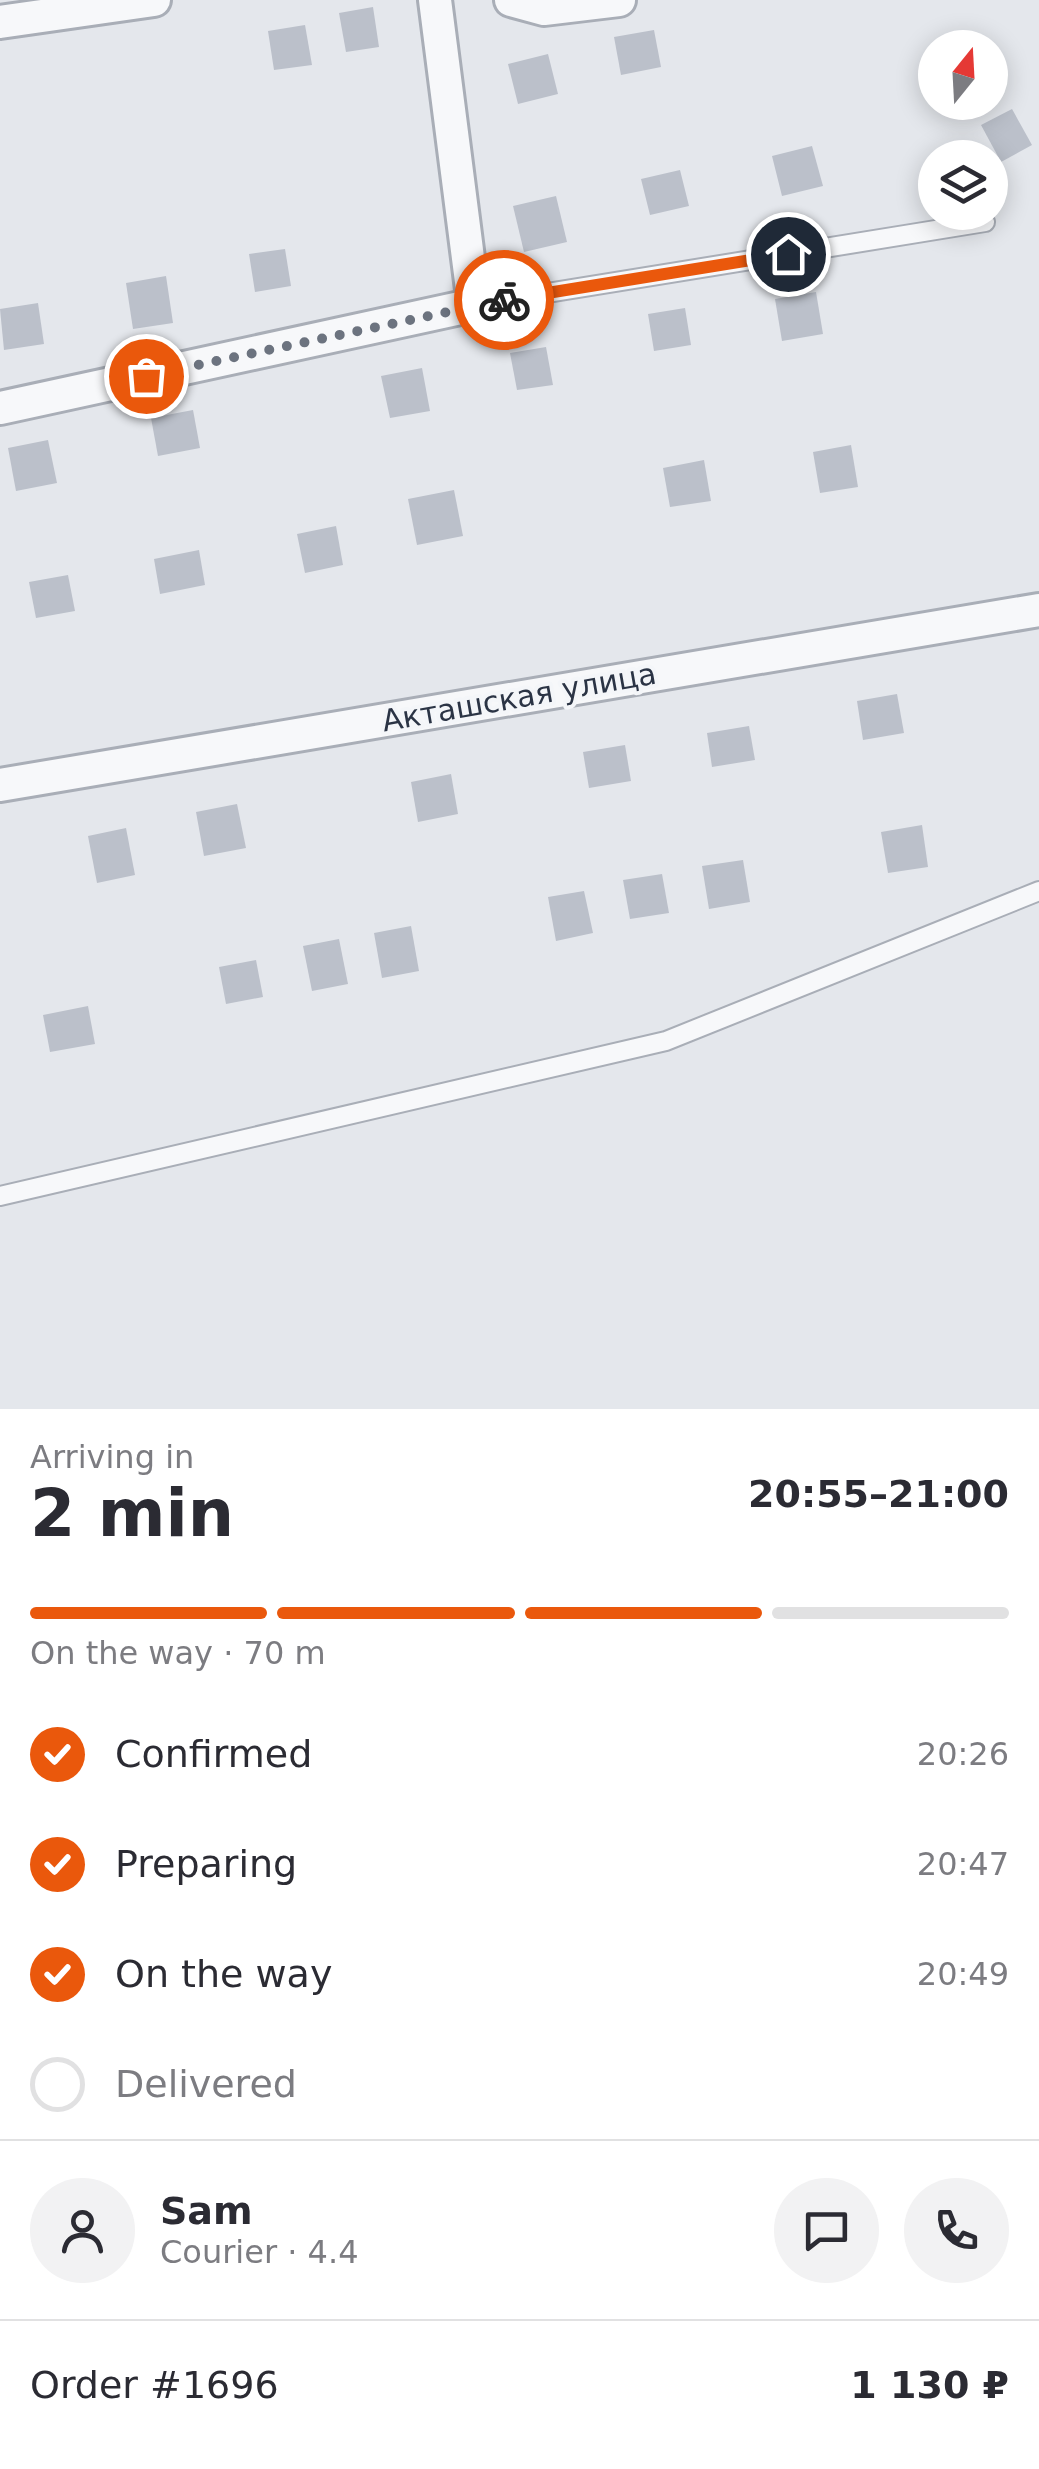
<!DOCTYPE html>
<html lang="en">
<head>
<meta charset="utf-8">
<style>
  body { margin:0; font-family:"DejaVu Sans",sans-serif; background:#f2f2f3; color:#2b2b33; height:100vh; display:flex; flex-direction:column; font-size:38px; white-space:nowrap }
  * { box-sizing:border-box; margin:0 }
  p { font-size:32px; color:#7c7c81 }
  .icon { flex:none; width:55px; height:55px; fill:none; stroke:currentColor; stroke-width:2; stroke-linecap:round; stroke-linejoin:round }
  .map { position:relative; height:1409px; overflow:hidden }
  .side { display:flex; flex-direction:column; background:#fff; flex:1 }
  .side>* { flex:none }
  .needle { width:65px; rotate:18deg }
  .tools { position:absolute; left:918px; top:30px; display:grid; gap:20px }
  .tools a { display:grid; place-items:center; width:90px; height:90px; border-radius:50%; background:#fff; box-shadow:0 5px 25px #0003; font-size:50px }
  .pin { position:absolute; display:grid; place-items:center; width:85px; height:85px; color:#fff; margin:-42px; border:5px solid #fff; border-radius:50%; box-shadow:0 2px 10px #0007 }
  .courier { position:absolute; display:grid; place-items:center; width:100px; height:100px; margin:-50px; border:8px solid #ea580c; border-radius:50%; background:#fff; color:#222; box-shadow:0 2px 12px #0007 }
  .overview em { font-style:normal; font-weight:700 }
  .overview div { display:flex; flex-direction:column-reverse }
  .overview { display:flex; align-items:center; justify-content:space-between; height:170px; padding:0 30px }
  h1 { font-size:65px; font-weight:700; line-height:75px }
  .bar { display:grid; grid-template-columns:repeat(4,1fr); gap:15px 10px; align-content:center; height:120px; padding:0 30px }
  .bar i { height:12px; border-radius:8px; background:#e1e1e2 }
  .bar .active { background:#ea580c }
  .bar p { grid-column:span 4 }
  .line { display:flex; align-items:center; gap:25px; padding:0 30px; border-top:2px solid #e1e1e2 }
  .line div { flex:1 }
  .round { display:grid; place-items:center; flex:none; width:105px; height:105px; border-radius:52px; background:#f2f2f3 }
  ol { padding:0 30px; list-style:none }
  li { display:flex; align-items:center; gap:30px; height:110px }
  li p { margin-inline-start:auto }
  li .icon { padding:10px; border-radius:50%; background:#ea580c; color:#fff; stroke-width:4 }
  li:last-child { color:#7c7c81 }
  li i { width:55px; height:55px; border:5px solid #e1e1e2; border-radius:50% }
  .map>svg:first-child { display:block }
  .building { fill:#bbc0ca }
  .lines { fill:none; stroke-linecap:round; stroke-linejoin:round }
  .service-casing { stroke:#a9aeb7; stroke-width:22 }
  .minor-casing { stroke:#a9aeb7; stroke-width:38 }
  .service { stroke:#f7f8fa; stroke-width:18 }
  .minor { stroke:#f7f8fa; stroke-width:32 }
  .done { stroke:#6c737f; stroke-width:10; stroke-dasharray:0 18 }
  .route { stroke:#ea580c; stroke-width:12 }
  .labels { text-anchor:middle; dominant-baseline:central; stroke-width:8; stroke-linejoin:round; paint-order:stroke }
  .street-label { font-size:30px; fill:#2b3445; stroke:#f4f6f9 }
</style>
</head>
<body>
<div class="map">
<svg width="1039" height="1409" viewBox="0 0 1039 1409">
  <rect width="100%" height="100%" fill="#e4e7ec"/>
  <!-- building -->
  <g class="building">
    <polygon points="373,7 379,47 346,52 339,13"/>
    <polygon points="305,25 312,65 274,70 268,31"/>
    <polygon points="654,30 661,67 621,75 614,37"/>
    <polygon points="548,54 558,94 518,104 508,64"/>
    <polygon points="1012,109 1032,145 1001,162 981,125"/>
    <polygon points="812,146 823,186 782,196 772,156"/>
    <polygon points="680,170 689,206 650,215 641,179"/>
    <polygon points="556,196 567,242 524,252 513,206"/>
    <polygon points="285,249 291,286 255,292 249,254"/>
    <polygon points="166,276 173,323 133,329 126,283"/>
    <polygon points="816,292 823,334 782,341 775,299"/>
    <polygon points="38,303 44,344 4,350 0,309"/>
    <polygon points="685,308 691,345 654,351 648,314"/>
    <polygon points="546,347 553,385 517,390 510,353"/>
    <polygon points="422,368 430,411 390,418 381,376"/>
    <polygon points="193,410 200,448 158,456 151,418"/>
    <polygon points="48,440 57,483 16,491 8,448"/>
    <polygon points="851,445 858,487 820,493 813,452"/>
    <polygon points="704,460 711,501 670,507 663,468"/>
    <polygon points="454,490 463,536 417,545 408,499"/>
    <polygon points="336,526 343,565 305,573 297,534"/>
    <polygon points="199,550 205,585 160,594 154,559"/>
    <polygon points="68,575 75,611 36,618 29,582"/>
    <polygon points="897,694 904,733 863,740 857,701"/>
    <polygon points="749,726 755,760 712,767 707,733"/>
    <polygon points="625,745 631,781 589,788 583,752"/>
    <polygon points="451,774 458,814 418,822 411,782"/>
    <polygon points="237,804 246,848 204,856 196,812"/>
    <polygon points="922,825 928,867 888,873 881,832"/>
    <polygon points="126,828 135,875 97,883 88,836"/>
    <polygon points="743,860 750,902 709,909 702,866"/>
    <polygon points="662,874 669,913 630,919 623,880"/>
    <polygon points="584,891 593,933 556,941 548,897"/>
    <polygon points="411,926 419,971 382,978 374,933"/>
    <polygon points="339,939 348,984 312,991 303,946"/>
    <polygon points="256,960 263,997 226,1004 219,967"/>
    <polygon points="88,1006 95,1044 50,1052 43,1015"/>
  </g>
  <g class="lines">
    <defs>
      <g id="service">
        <polyline points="474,305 985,222"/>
        <polyline points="0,1196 666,1041 1039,891"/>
      </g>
      <g id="minor">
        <polyline points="511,0 544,9 619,0"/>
        <polyline points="0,22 154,0"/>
        <polyline points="0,408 474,305 435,0"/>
        <polyline points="0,785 1039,610"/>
      </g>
    </defs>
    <!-- service casing -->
    <use href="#service" class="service-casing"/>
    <!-- minor casing -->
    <use href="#minor" class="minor-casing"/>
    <!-- service -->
    <use href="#service" class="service"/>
    <!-- minor -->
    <use href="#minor" class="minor"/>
  </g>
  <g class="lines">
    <!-- done -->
    <polyline class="done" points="146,376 504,300"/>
    <!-- route -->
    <polyline class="route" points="504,300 788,254"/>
  </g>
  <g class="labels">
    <!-- street labels -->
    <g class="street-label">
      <text transform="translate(519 697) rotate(-10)">Акташская улица</text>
    </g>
  </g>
</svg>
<div class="tools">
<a><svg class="needle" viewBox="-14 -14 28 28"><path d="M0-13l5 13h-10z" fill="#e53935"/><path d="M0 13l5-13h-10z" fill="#7c7c81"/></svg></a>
<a><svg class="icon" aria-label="layers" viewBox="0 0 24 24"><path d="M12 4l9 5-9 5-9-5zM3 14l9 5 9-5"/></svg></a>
</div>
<div class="pin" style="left:146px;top:376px;background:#ea580c"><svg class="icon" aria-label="bag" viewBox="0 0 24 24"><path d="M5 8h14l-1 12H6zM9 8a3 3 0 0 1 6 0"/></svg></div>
<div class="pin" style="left:788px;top:254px;background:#1f2937"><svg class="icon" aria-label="home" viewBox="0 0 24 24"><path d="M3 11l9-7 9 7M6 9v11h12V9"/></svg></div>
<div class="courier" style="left:504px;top:300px"><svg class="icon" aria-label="bike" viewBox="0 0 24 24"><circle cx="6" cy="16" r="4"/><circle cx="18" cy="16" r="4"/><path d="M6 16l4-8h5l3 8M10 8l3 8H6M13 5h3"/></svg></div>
</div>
<section class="side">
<div class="overview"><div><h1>2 min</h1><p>Arriving in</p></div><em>20:55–21:00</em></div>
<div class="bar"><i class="active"></i><i class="active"></i><i class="active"></i><i></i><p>On the way · 70 m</p></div>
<ol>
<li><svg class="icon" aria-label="check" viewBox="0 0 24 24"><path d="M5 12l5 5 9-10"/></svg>Confirmed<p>20:26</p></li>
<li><svg class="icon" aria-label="check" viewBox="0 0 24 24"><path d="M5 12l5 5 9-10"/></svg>Preparing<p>20:47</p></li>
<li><svg class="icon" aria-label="check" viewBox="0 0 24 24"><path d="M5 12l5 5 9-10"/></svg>On the way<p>20:49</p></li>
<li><i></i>Delivered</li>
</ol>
<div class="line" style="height:180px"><a class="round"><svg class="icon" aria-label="person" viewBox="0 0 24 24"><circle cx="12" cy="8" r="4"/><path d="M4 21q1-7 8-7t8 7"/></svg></a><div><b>Sam</b><p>Courier · 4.4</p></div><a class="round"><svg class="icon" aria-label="chat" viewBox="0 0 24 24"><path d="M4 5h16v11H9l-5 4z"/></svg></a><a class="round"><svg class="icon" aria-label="phone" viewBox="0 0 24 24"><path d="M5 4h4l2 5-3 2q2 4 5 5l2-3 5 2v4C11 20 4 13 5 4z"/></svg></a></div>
<div class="line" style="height:130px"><div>Order #1696</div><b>1 130 ₽</b></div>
</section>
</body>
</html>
